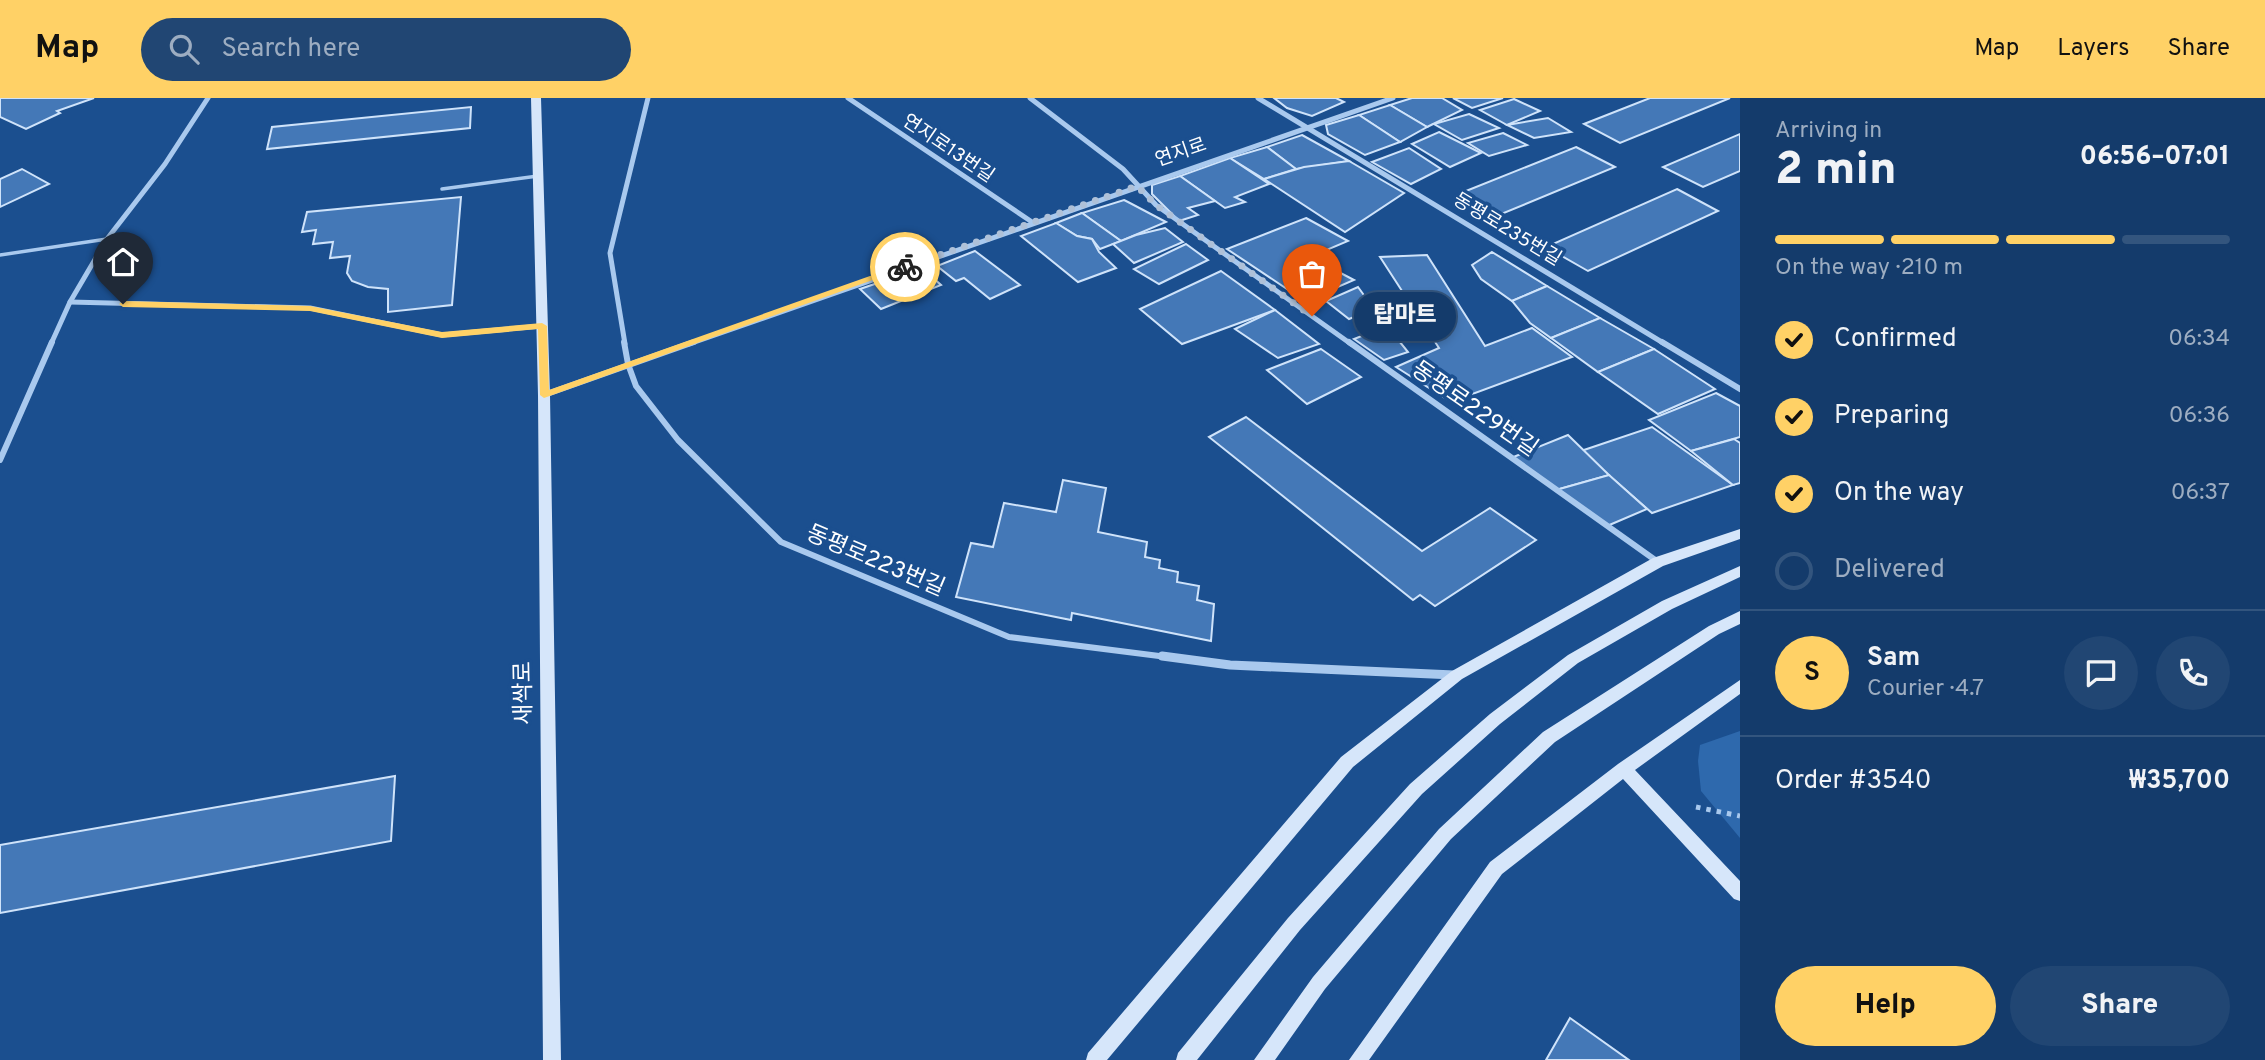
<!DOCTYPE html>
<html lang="en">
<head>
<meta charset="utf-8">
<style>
  body { margin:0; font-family:Overpass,"Noto Sans KR",sans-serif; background:#214673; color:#f1f3f6; height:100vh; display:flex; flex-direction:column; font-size:26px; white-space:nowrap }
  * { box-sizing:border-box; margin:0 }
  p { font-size:23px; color:#9dadc1 }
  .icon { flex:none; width:38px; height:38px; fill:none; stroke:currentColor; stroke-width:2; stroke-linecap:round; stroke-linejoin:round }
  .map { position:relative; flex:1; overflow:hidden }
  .side { display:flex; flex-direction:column; background:#143b6b; width:525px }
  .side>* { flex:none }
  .pin { position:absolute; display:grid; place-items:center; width:60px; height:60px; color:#fff; margin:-72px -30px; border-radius:50% 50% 50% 0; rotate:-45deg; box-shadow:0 0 7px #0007 }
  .pin .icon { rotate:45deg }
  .courier { position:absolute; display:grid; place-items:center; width:70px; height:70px; margin:-35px; border:5px solid #ffd166; border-radius:50%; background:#fff; color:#222; box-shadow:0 2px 9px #0007 }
  .bubble { position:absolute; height:49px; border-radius:24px; background:#143b6b; box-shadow:0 4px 10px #0003,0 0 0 2px #33557e; font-size:23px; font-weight:800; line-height:49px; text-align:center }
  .summary em { font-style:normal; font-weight:800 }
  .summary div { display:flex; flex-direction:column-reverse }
  .summary { display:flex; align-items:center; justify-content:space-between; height:119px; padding:0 35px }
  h1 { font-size:46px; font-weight:800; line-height:52px }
  .bar { display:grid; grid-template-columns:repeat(4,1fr); gap:10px 7px; align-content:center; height:84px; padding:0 35px }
  .bar i { height:9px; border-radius:5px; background:#33557e }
  .bar .on { background:#ffd166 }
  .bar p { grid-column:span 4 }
  .line { display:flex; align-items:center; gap:18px; padding:0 35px; border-top:2px solid #33557e }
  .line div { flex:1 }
  .round { display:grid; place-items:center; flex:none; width:74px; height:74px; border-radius:37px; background:#214673 }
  ol { padding:0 35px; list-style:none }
  li { display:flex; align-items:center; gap:21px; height:77px }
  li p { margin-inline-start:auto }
  li .icon { padding:7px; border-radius:50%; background:#ffd166; color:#111; stroke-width:4 }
  li:last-child { color:#9dadc1 }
  li i { width:38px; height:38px; border:4px solid #33557e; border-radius:50% }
  .cta { display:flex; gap:14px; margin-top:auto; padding:14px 35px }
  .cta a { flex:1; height:80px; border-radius:42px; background:#ffd166; color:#111; font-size:28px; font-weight:800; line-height:80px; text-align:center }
  .cta a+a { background:#214673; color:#f1f3f6 }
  header { display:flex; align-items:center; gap:42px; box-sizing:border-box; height:98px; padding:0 35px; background:#ffd166; color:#111 }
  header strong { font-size:33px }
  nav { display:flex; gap:38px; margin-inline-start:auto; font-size:24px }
  .search { width:490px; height:63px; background:#214673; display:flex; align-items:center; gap:18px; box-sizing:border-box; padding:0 24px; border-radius:38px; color:#9dadc1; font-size:26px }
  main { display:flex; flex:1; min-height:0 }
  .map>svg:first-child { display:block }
  .green { fill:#2e69ad }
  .building { fill:#4478b7; stroke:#cfe3fa; stroke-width:2 }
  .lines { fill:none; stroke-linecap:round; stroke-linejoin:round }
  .path { stroke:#a9c9ee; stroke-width:5; stroke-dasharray:4.5 6; stroke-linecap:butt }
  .lane { stroke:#a9c9ee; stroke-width:3.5 }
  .street-far2 { stroke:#a9c9ee; stroke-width:5 }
  .street-far1 { stroke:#a9c9ee; stroke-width:6 }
  .street { stroke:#a9c9ee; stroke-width:9 }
  .secondary { fill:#d6e6fa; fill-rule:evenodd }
  .route { fill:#ffd166 }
  .done { stroke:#afc1d8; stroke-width:7; stroke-dasharray:0 12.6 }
  .labels { text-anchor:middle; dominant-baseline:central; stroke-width:7; stroke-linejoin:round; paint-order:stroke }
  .far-street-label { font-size:19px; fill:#fff; stroke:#1b4f8f }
  .street-label { font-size:23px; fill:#fff; stroke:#1b4f8f }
</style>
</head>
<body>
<header>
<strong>Map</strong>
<div class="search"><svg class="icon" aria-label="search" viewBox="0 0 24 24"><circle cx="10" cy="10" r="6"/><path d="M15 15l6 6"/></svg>Search here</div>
<nav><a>Map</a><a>Layers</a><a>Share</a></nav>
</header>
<main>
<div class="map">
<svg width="1740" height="962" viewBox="0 0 1740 962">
  <rect width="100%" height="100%" fill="#1b4f8f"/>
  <!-- green -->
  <polygon class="green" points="1740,633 1740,740 1701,693 1698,663 1700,647"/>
  <!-- building -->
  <g class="building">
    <polygon points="0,0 94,0 57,13 60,15 26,31 0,19"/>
    <polygon points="1274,0 1336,0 1344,4 1312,18 1287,10"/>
    <polygon points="1412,0 1442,0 1462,12 1427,29 1390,7"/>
    <polygon points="1453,0 1503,0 1472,10"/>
    <polygon points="1650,0 1730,0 1620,45 1584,26"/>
    <polygon points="1514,1 1540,13 1507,27 1480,12"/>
    <polygon points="1390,7 1427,29 1400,44 1359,17"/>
    <polygon points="471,9 470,30 267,51 272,29"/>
    <polygon points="1469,16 1499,30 1462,42 1434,26"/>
    <polygon points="1359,17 1400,44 1365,57 1328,36 1326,27"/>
    <polygon points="1548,20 1571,34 1534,40 1507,27"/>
    <polygon points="1439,34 1481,55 1450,69 1412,46"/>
    <polygon points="1503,35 1527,47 1489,58 1468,45"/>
    <polygon points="1740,36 1740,73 1703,89 1663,69"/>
    <polygon points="1302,37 1349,63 1296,71 1267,49"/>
    <polygon points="1267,49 1296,71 1264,81 1230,60"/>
    <polygon points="1576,49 1615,69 1499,117 1461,95"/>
    <polygon points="1409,50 1441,71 1411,86 1372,64"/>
    <polygon points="1230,60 1269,86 1235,99 1245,104 1225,110 1180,78"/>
    <polygon points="1349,63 1404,95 1345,134 1264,81 1304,69"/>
    <polygon points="22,71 49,86 0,109 0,81"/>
    <polygon points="1180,78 1215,103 1188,110 1198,117 1179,123 1152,96 1152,87"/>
    <polygon points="1677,91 1718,113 1588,173 1546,149"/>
    <polygon points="461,99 452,207 388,214 388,191 368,189 352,183 347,175 350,158 330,160 333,144 313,146 316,132 302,134 307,114"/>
    <polygon points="1124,102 1128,104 1166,124 1121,143 1082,115"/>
    <polygon points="1082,115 1121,143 1100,151 1092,141 1077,138 1056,125"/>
    <polygon points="1306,120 1348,143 1310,159 1354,182 1305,203 1227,151"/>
    <polygon points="1056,125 1077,138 1092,141 1099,154 1116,170 1078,184 1021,138"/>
    <polygon points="1165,130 1183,144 1134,165 1113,146 1136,137"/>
    <polygon points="1186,146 1208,162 1159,186 1134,171"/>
    <polygon points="975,153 1020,187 990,201 964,180 956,183 937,168"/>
    <polygon points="1492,154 1547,188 1512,203 1481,181 1472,167"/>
    <polygon points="1427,157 1485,248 1532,230 1572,259 1451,304 1396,269 1439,250 1380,159"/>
    <polygon points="922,170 941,187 881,211 860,191"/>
    <polygon points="1221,173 1275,212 1182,246 1140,211"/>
    <polygon points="1547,188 1600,220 1551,240 1530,225 1512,203"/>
    <polygon points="1358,189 1374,211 1349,221 1326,203"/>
    <polygon points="1275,212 1319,246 1278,260 1235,231"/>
    <polygon points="1600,220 1654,251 1598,274 1551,240"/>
    <polygon points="1387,228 1408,254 1384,262 1354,241"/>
    <polygon points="1321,251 1361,279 1307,306 1267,272"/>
    <polygon points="1654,251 1715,291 1658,316 1598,274"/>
    <polygon points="1716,295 1740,308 1740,339 1691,353 1649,322"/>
    <polygon points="1246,319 1422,453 1490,410 1536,442 1435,508 1420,497 1413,502 1209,339"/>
    <polygon points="1652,329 1733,387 1652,415 1581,353"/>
    <polygon points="1568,337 1609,377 1556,392 1511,360"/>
    <polygon points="1734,341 1740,345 1740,385 1733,387 1691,353"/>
    <polygon points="1609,377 1647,411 1607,428 1556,392"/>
    <polygon points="1063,382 1106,390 1098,434 1147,444 1145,459 1160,462 1159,470 1178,474 1177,484 1199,488 1197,502 1214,506 1211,543 1072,515 1071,522 956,499 971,445 993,449 1004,405 1056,414"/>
    <polygon points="395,678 391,743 0,815 0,747"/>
    <polygon points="1570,920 1629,962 1546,962"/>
  </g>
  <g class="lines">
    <!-- path -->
    <polyline class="path" points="1696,709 1740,718"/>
    <!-- lane -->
    <g class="lane">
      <polyline points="442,91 538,78"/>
      <polyline points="0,157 107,141"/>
    </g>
    <!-- street-far2 -->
    <g class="street-far2">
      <polyline points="848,0 1032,124"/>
      <polyline points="1030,0 1123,71 1156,107 1351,246"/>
      <polyline points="1258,0 1665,246"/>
      <polyline points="70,204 310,210 442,237 542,228"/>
      <polyline points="51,246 70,204 107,141 165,66 208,0"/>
      <polyline points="625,246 610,155 648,0"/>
      <polyline points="689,246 1393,0"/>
    </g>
    <!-- street-far1 -->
    <g class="street-far1">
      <polyline points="624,244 628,266 636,288 678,342 781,444 1009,539 1175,560"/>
      <polyline points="1349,244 1658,464"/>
      <polyline points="1662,244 1740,291"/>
      <polyline points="544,297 694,244"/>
      <polyline points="0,362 52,244"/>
    </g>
    <!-- street -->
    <polyline class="street" points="1162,558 1230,567 1454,577"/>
    <!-- secondary -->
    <g class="secondary">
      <polygon points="531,0 541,0 550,297 561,962 543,962 538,297"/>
      <polygon points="1740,431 1740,441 1663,468 1462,581 1353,669 1107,962 1086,962 1088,955 1341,659 1452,573 1653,460"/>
      <polygon points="1740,468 1740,479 1672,511 1578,565 1500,626 1422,696 1300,832 1197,962 1176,962 1178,955 1288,820 1410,686 1490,616 1568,557 1662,503"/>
      <polygon points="1740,513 1740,526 1719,536 1555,644 1451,741 1325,891 1275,962 1254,962 1313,879 1439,731 1543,634 1709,528"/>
      <polygon points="1740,582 1740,596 1635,672 1740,783 1740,803 1734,801 1623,681 1502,776 1369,962 1349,962 1490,764 1618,666"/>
    </g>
  </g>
  <!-- route -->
  <polygon class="route" points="901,167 909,169 544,300 540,297 538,231 442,240 310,213 123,209 119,206 123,203 310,208 442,234 542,225 547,228 549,292"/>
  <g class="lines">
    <!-- done -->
    <polyline class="done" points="905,169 1137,88 1156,107 1312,218"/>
  </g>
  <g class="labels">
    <!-- far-street labels -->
    <g class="far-street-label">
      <text transform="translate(948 51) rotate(34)">연지로13번길</text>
      <text transform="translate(1181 55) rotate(-19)">연지로</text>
      <text transform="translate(1507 132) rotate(31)">동평로235번길</text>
    </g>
    <!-- street labels -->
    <g class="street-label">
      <text transform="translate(1474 312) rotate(35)">동평로229번길</text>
      <text transform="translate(875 464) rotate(23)">동평로223번길</text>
      <text transform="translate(525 595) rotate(-91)">새싹로</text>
    </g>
  </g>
</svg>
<div class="pin" style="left:1312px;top:218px;background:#ea580c"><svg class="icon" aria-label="bag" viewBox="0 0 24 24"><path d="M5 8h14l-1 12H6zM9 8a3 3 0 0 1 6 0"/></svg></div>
<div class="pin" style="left:123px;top:206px;background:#1f2937"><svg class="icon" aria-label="home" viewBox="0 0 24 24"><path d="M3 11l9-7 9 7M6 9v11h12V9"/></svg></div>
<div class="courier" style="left:905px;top:169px"><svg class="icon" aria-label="bike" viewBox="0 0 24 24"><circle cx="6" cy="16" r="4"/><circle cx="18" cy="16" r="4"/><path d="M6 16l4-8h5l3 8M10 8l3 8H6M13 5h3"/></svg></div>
<div class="bubble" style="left:1354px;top:194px;width:102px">탑마트</div>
</div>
<section class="side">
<div class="summary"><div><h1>2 min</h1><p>Arriving in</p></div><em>06:56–07:01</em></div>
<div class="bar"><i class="on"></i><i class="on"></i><i class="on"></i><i></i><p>On the way · 210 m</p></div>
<ol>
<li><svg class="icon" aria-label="check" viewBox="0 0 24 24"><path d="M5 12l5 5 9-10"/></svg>Confirmed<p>06:34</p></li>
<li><svg class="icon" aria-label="check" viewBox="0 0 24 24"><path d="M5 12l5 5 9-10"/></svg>Preparing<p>06:36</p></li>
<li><svg class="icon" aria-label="check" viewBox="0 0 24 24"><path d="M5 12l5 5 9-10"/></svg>On the way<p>06:37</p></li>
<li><i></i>Delivered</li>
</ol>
<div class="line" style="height:126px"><b class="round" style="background:#ffd166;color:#111">S</b><div><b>Sam</b><p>Courier · 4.7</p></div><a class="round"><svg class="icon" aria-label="chat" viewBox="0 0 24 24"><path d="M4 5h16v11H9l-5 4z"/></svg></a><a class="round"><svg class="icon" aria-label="phone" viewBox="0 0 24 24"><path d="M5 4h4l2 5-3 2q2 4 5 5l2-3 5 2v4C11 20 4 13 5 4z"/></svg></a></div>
<div class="line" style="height:91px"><div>Order #3540</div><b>₩35,700</b></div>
<div class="cta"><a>Help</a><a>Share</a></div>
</section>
</main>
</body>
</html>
